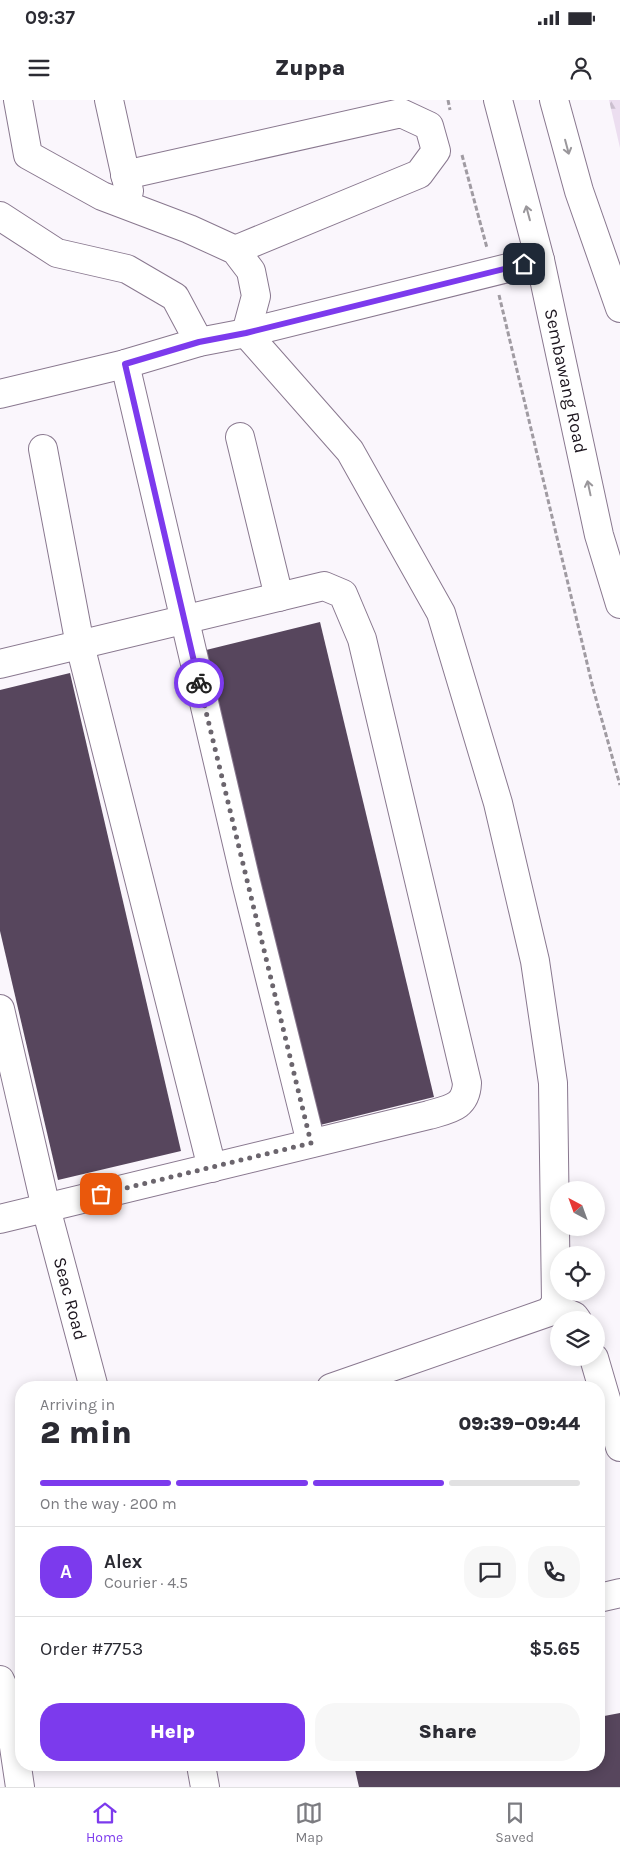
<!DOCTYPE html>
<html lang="en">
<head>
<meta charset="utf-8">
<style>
  body { margin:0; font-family:Karla,sans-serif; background:#f7f7f7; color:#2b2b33; height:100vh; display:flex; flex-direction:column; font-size:19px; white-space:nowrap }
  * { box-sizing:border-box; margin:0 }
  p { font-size:16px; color:#7c7c81 }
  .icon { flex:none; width:28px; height:28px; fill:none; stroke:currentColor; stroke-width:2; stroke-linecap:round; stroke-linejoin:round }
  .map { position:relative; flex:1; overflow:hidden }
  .side { position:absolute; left:15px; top:1281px; width:590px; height:390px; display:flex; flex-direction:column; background:#fff; border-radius:20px; box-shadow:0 2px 12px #0003 }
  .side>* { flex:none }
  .needle { width:32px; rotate:319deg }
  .controls { position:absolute; left:550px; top:1081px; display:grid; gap:10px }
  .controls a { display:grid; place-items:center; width:55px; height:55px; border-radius:50%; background:#fff; box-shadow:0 2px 12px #0003; font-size:25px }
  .pin { position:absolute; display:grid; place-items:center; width:42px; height:42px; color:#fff; margin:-21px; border-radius:10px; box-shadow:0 2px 8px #0006 }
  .courier { position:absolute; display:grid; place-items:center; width:50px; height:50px; margin:-25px; border:4px solid #7c3aed; border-radius:50%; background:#fff; color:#222; box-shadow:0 1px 6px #0007 }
  .head em { font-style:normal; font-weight:800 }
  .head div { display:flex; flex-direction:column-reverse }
  .head { display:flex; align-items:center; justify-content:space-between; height:85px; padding:0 25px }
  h1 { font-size:32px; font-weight:800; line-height:38px }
  .bar { display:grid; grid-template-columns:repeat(4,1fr); gap:8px 5px; align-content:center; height:60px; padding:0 25px }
  .bar i { height:6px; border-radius:4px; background:#e1e1e2 }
  .bar .active { background:#7c3aed }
  .bar p { grid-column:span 4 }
  .line { display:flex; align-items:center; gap:12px; padding:0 25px; border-top:1px solid #e1e1e2 }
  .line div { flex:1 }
  .round { display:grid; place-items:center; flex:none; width:52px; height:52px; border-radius:20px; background:#f7f7f7 }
  .action { display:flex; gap:10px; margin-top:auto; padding:10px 25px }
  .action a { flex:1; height:58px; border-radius:20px; background:#7c3aed; color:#fff; font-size:20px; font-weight:800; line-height:58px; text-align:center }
  .action a+a { background:#f7f7f7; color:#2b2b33 }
  .status { display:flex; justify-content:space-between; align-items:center; height:35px; padding:0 25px; background:#fff; direction:ltr }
  .status svg { height:14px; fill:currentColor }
  header { display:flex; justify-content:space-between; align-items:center; height:65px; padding:0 25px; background:#fff; font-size:22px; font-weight:800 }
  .dock { display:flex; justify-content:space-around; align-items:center; height:70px; border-top:1px solid #e1e1e2; background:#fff; font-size:14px; color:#7c7c81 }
  .dock a { display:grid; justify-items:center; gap:2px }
  .dock .active { color:#7c3aed }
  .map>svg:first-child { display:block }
  .forest { fill:url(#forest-firs) }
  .building { fill:#57465d }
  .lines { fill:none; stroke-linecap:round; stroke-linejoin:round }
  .minor-casing { stroke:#89788f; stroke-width:30 }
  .major-casing { stroke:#89788f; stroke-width:30 }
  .path { stroke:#a09ba2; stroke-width:3; stroke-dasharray:5 2.5; stroke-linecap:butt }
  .minor { stroke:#fff; stroke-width:28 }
  .major { stroke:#fff; stroke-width:28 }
  .oneway { stroke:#9a979b }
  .done { stroke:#6b656d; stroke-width:5; stroke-dasharray:0 9 }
  .route { stroke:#7c3aed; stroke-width:6 }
  .labels { text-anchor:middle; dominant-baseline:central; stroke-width:5; stroke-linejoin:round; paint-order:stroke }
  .street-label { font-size:18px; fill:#1e1720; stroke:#faf6fc }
</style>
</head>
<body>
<div class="status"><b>09:37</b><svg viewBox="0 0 49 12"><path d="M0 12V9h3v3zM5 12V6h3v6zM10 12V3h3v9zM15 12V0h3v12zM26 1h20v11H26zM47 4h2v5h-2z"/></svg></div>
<header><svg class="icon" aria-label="menu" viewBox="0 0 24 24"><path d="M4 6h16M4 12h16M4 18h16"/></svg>Zuppa<svg class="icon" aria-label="person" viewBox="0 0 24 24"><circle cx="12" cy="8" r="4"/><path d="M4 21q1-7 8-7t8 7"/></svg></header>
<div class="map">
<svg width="620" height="1687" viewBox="0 0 620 1687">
  <defs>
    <pattern id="forest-firs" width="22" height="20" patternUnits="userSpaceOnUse" patternTransform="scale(1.25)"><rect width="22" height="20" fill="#ecdef0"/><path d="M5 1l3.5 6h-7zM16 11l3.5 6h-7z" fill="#cabece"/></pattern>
  </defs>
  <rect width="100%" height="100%" fill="#faf6fc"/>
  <!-- forest -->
  <polygon class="forest" points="609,0 620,0 620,48"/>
  <!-- building -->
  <g class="building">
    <polygon points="320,522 434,997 316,1026 202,551"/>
    <polygon points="70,573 181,1051 58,1080 0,831 0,590"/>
    <polygon points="620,1613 620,1687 359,1687 354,1665 599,1665 599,1617"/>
  </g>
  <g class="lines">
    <defs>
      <g id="minor">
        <polyline points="18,0 28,55 102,96 189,129 235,150 251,171 256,196 246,233"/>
        <polyline points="109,0 129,91"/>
        <polyline points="125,75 401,13 429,26 436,51 419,74 235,150"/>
        <polyline points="0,116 57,153 127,169 175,197 199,242"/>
        <polyline points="246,233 350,351 441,513 498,703 535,861 553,983 556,1203 549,1212 331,1288"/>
        <polyline points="125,264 246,782 311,1043"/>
        <polyline points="0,294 125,264 199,242 246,233 540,160"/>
        <polyline points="240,337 279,497"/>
        <polyline points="43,349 80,545 212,1068"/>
        <path d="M 0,564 L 324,486 L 343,494 L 362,539 L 467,983 C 466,1008 449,1009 429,1015 L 0,1119"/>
        <path id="s1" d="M 0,909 L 46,1108 L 94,1288"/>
        <polyline points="553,1207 574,1216 577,1220"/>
        <polyline points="594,1258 620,1347"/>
        <polyline points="599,1498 620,1493"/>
        <polyline points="0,1580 6,1593 20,1687"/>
        <polyline points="201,1665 205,1687"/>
      </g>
      <g id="major">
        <path id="s2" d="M 498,0 L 540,160 L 599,435 L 620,504"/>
        <polyline points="554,0 579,91 620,208"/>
      </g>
    </defs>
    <!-- minor casing -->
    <use href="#minor" class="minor-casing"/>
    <!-- major casing -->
    <use href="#major" class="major-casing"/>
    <!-- path -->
    <g class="path">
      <polyline points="448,0 450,10"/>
      <polyline points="462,55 487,148"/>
      <polyline points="499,195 593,588 620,685"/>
    </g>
    <!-- minor -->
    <use href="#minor" class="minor"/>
    <!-- major -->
    <use href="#major" class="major"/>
  </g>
  <!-- one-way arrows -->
  <defs><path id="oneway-shaft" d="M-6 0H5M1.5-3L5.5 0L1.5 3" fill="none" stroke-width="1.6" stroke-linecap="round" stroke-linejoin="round" transform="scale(1.25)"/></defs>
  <g class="oneway">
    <use href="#oneway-shaft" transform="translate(567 47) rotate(75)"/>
    <use href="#oneway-shaft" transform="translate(528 113) rotate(-105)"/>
    <use href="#oneway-shaft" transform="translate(589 388) rotate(-102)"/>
  </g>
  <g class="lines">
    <!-- done -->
    <polyline class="done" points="101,1094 311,1043 199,583"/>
    <!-- route -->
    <polyline class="route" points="199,583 125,264 199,242 246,233 524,164"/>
  </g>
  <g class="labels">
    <!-- street labels -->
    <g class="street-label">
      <text stroke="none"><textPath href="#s2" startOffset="289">Sembawang Road</textPath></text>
      <text stroke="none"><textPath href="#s1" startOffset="298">Seac Road</textPath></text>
    </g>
  </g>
</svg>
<div class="controls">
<a><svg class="needle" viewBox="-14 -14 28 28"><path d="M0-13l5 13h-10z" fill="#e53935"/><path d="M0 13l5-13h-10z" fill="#7c7c81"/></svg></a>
<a><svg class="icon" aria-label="locate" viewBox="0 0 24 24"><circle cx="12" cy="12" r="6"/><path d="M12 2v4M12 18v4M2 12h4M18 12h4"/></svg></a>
<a><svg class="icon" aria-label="layers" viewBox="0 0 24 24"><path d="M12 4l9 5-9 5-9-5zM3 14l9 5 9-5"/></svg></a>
</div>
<div class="pin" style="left:101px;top:1094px;background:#ea580c"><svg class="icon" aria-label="bag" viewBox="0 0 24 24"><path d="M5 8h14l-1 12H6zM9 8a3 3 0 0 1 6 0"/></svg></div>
<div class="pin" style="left:524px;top:164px;background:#1f2937"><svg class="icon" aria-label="home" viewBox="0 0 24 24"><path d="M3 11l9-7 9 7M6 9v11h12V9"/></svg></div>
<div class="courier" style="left:199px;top:583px"><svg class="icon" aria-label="bike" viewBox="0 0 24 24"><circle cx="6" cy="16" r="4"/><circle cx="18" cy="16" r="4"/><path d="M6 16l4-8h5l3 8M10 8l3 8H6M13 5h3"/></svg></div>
<section class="side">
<div class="head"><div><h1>2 min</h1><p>Arriving in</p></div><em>09:39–09:44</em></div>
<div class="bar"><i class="active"></i><i class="active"></i><i class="active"></i><i></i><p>On the way · 200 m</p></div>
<div class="line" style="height:90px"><b class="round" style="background:#7c3aed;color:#fff">A</b><div><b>Alex</b><p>Courier · 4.5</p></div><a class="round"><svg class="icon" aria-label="chat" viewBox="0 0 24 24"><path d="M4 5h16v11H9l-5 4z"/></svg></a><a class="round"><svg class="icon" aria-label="phone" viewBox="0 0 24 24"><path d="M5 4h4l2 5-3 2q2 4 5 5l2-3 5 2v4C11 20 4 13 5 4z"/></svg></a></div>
<div class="line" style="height:65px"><div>Order #7753</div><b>$5.65</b></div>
<div class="action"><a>Help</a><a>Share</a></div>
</section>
</div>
<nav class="dock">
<a class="active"><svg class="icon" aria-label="home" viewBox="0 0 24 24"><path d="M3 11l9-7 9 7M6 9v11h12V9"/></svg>Home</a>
<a><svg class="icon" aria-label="map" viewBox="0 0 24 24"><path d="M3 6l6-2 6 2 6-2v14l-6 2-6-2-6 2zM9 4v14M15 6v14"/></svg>Map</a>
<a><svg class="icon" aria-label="saved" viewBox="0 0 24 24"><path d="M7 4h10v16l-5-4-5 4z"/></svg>Saved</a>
</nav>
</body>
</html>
